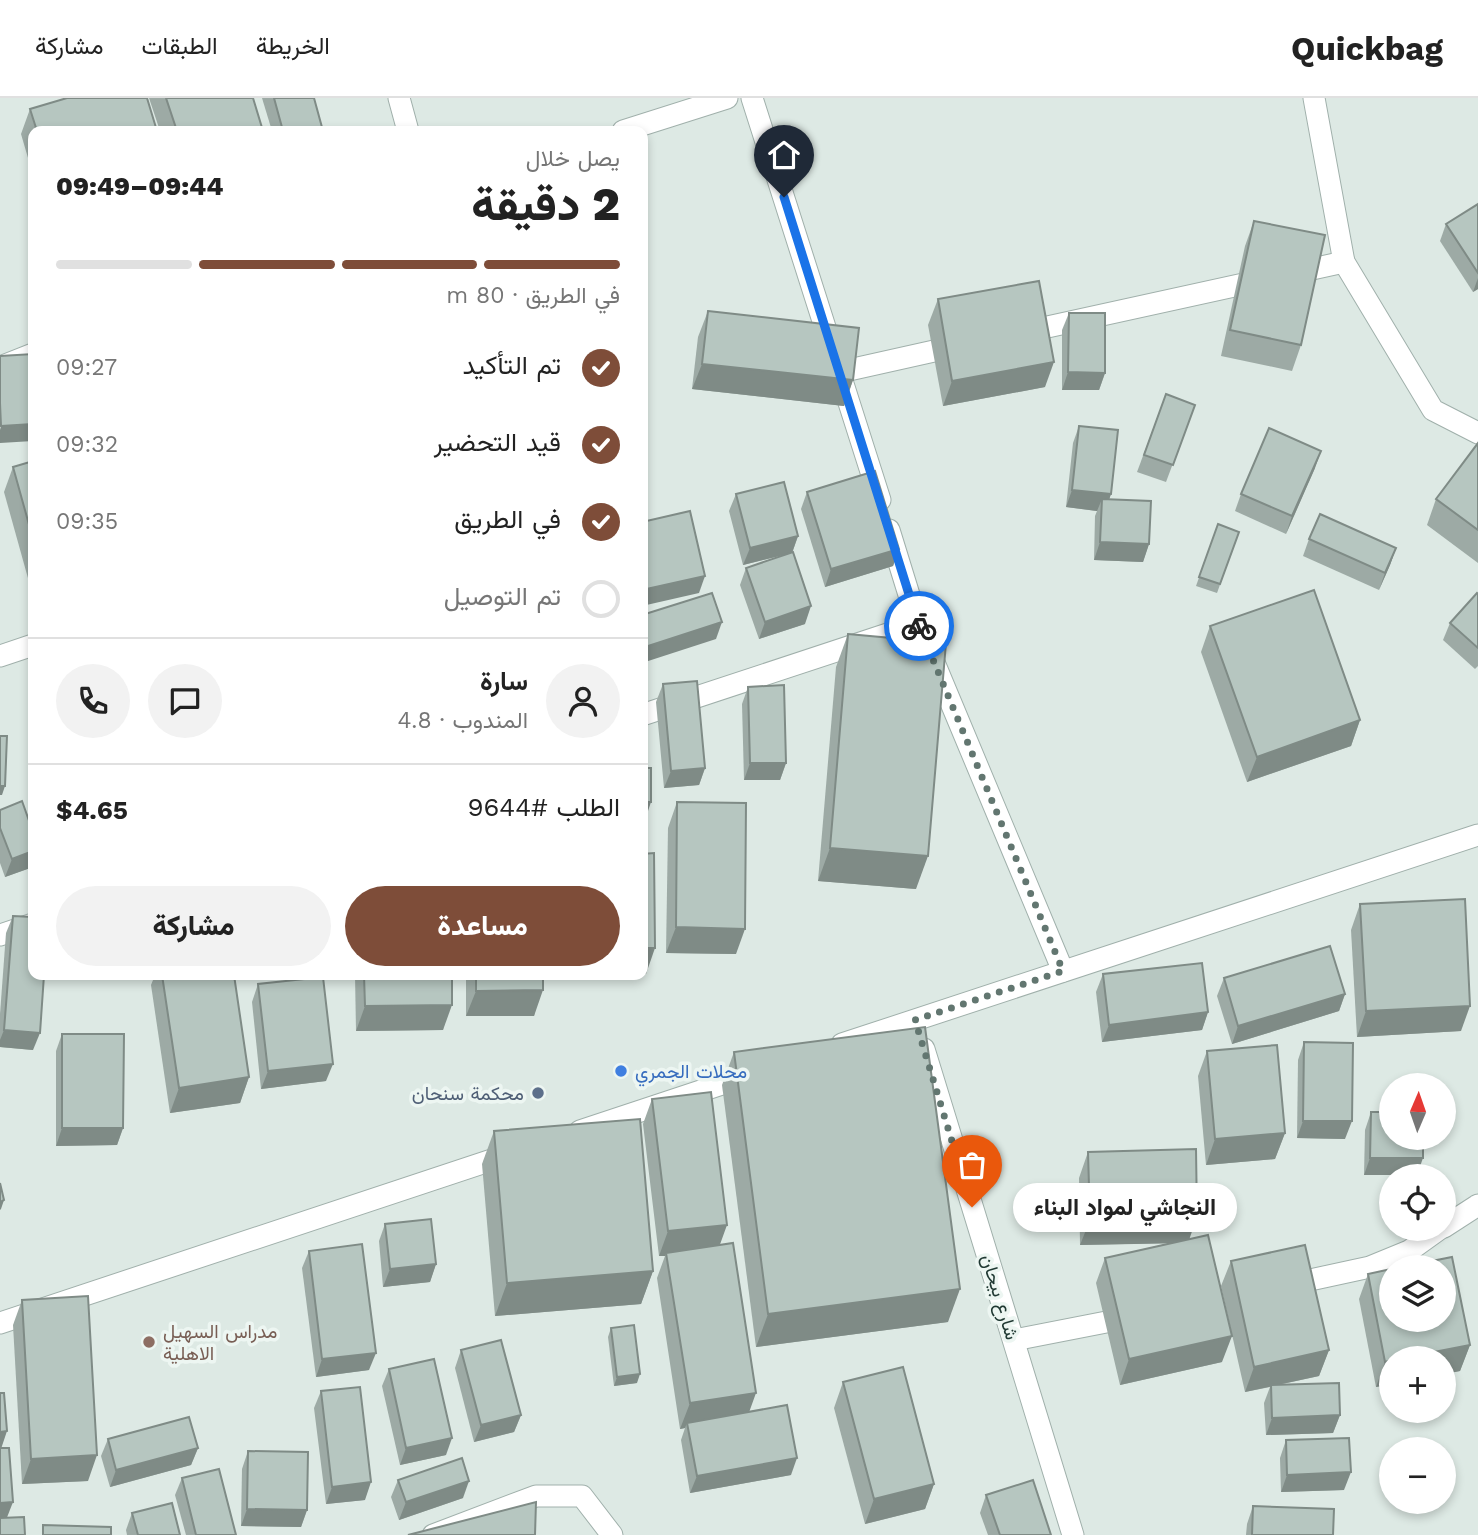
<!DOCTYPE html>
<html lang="ar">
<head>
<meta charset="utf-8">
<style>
  body { margin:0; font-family:"Work Sans",Vazirmatn,sans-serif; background:#f2f2f2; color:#222; direction:rtl; height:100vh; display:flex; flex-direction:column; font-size:26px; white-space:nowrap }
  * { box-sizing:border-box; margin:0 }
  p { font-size:23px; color:#767676 }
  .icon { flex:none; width:38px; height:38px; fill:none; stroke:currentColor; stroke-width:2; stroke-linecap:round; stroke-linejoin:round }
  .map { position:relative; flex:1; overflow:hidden; direction:ltr }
  .details { position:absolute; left:28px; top:28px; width:620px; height:854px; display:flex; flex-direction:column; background:#fff; border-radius:14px; box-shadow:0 4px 10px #0003; direction:rtl }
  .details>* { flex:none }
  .needle { width:46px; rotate:2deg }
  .buttons { position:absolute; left:1379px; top:975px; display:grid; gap:14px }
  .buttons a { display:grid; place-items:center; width:77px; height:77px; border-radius:50%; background:#fff; box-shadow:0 4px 10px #0003; font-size:35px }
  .pin { position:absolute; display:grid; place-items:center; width:60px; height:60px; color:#fff; margin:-72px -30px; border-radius:50% 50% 50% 0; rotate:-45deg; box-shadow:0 0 7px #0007 }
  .pin .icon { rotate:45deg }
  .courier { position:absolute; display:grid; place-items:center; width:70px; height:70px; margin:-35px; border:5px solid #1a73e8; border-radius:50%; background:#fff; color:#222; box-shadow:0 2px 9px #0007 }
  .bubble { position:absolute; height:49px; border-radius:24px; background:#fff; box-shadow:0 4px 10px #0003; font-size:23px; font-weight:800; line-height:49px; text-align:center; direction:rtl }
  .overview em { font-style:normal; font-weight:800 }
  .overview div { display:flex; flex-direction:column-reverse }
  .overview { display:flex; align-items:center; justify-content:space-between; height:119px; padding:0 28px }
  h1 { font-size:46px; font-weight:800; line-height:52px }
  .bar { display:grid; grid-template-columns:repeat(4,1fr); gap:10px 7px; align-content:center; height:84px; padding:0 28px }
  .bar i { height:9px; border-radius:5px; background:#e0e0e0 }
  .bar .current { background:#7e4d39 }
  .bar p { grid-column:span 4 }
  .line { display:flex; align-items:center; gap:18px; padding:0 28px; border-top:2px solid #e0e0e0 }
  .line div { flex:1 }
  .round { display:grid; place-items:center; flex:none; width:74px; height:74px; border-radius:37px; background:#f2f2f2 }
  ol { padding:0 28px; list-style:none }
  li { display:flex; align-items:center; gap:21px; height:77px }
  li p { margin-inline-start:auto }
  li .icon { padding:7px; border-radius:50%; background:#7e4d39; color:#fff; stroke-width:4 }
  li:last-child { color:#767676 }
  li i { width:38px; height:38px; border:4px solid #e0e0e0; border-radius:50% }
  .button { display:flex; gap:14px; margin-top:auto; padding:14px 28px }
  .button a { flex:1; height:80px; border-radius:42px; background:#7e4d39; color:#fff; font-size:28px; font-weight:800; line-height:80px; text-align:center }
  .button a+a { background:#f2f2f2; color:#222 }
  header { display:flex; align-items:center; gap:42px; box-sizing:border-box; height:98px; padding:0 35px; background:#fff; border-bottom:2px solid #e0e0e0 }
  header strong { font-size:33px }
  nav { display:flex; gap:38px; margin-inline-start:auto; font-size:24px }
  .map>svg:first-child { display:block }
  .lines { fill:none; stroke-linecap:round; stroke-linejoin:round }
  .minor-casing { stroke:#a0b0ab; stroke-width:23 }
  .minor { stroke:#fff; stroke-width:21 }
  .wall { fill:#9daaa5 }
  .shaded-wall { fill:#7f8b86 }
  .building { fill:#b6c6c0; stroke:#7f8b86; stroke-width:2 }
  .done { stroke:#627670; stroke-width:7; stroke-dasharray:0 12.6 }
  .route { stroke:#1a73e8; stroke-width:9 }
  .shop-dot { fill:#3f7fe0; stroke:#edf6f2; stroke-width:2.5 }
  .service-dot { fill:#5c6f8a; stroke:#edf6f2; stroke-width:2.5 }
  .education-dot { fill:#8d6e63; stroke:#edf6f2; stroke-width:2.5 }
  .labels { text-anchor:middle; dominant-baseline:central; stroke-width:7; stroke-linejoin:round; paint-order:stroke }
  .shop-label { font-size:19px; fill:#366cbe; stroke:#edf6f2; text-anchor:start }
  .service-label { font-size:19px; fill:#4e5e75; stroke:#edf6f2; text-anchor:end }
  .street-label { font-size:19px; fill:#1f3832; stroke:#edf6f2 }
  .education-label { font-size:19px; fill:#785e54; stroke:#edf6f2; text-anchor:start }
</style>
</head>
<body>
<header>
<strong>Quickbag</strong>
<nav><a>الخريطة</a><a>الطبقات</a><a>مشاركة</a></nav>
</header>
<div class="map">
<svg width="1478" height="1437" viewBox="0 0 1478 1437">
  <rect width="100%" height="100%" fill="#dde9e4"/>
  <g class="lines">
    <defs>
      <g id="minor">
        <polyline points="399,0 408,33"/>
        <polyline points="752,0 880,402"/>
        <polyline points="1314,0 1344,164 1433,312 1478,335"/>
        <polyline points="623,33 727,0"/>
        <polyline points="1020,235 1344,164"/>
        <polyline points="0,269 33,256"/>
        <polyline points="840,274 961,247"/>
        <polyline points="889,432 918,526 1063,873"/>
        <polyline points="0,558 33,547"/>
        <polyline points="642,617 918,526"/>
        <polyline points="0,837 33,826"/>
        <polyline points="842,946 1478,737"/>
        <polyline points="924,951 1073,1437"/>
        <polyline points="580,1033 749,977"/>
        <polyline points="1444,1129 1478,1107"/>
        <polyline points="1287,1187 1370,1169 1409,1153 1441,1130"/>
        <polyline points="0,1225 510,1056"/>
        <polyline points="1014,1242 1132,1219"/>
        <polyline points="433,1437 536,1398 582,1398 612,1437"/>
      </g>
    </defs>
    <!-- minor casing -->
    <use href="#minor" class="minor-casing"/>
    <!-- minor -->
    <use href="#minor" class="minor"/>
  </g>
  <!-- wall -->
  <g class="wall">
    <polygon points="149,0 253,0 263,33 160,33"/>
    <polygon points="262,0 314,0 323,33 272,33"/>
    <polygon points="30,11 157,33 33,33 33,77 21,36"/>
    <polygon points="1478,106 1478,191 1473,194 1440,143 1446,126"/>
    <polygon points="1254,123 1301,247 1292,273 1221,258 1245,148"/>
    <polygon points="938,201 1045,289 943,308 928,227"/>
    <polygon points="708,213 853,282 844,308 692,291 698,239"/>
    <polygon points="1069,215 1105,275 1099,292 1062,292 1062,232"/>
    <polygon points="1166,296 1195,307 1166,384 1137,374"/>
    <polygon points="1079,328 1111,396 1109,401 1149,446 1143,464 1094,462 1095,418 1097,413 1066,409 1073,345"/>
    <polygon points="1478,345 1478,465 1427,427 1436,401"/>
    <polygon points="33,363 33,490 31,491 4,394 13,369"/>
    <polygon points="1315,370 1286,436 1235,413 1241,396"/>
    <polygon points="807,394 899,451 893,468 825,489 801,411"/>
    <polygon points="736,396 798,438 792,455 805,526 759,541 740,487 746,470 788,456 743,467 729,413"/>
    <polygon points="1218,426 1239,434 1217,495 1196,488"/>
    <polygon points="1309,441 1396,450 1390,467 1379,492 1303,458"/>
    <polygon points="1478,496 1478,568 1475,571 1443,542 1450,525"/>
    <polygon points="1210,528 1360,622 1351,648 1247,684 1201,554"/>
    <polygon points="848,536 916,791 818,783 836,569"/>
    <polygon points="663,586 705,670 699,687 664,690 656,604"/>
    <polygon points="748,589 786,665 780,682 744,682 742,606"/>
    <polygon points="677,704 736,856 666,855 668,730"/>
    <polygon points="0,712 33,734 33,769 5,779 0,765"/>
    <polygon points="1360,806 1461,933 1357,939 1351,832"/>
    <polygon points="13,818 33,877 33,952 0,949 0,916 6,835"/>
    <polygon points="1103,876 1208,914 1202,932 1102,944 1096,894"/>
    <polygon points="155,877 234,877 249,979 240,1005 170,1015 151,887"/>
    <polygon points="355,877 452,877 443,932 356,933"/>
    <polygon points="466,877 543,877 534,918 466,918"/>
    <polygon points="1224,880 1345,896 1339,913 1232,946 1217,898"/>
    <polygon points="258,886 326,983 261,991 252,904"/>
    <polygon points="62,936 123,1030 117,1047 56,1048 56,953"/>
    <polygon points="1304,944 1345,1041 1297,1040 1298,962"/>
    <polygon points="1207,953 1285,1035 1275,1061 1206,1067 1198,978"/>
    <polygon points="734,954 948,1224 756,1249 722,987"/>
    <polygon points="652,1001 720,1147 749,1314 791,1377 690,1395 681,1342 685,1330 680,1331 657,1180 665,1158 659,1158 643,1026"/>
    <polygon points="1371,1014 1417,1077 1364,1077 1365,1032"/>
    <polygon points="494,1033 653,1173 641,1206 495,1218 482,1066"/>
    <polygon points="1088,1054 1189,1141 1222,1264 1120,1287 1096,1185 1105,1160 1170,1145 1080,1147 1079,1080"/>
    <polygon points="385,1126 436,1166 430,1184 383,1189 379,1143"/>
    <polygon points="309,1153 369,1272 316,1279 302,1170"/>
    <polygon points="1231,1163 1329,1252 1319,1278 1278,1287 1340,1317 1333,1335 1266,1337 1264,1305 1270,1289 1245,1294 1221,1188"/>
    <polygon points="1368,1176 1470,1247 1460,1273 1376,1289 1359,1201"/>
    <polygon points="22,1202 88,1383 22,1386 13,1227"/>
    <polygon points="611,1230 637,1285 614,1288 608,1239"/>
    <polygon points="461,1252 521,1317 514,1334 474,1344 455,1270"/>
    <polygon points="389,1271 446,1357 400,1367 382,1288"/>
    <polygon points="843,1284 934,1386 925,1411 865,1426 834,1310"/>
    <polygon points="321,1293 365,1402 326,1406 314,1310"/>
    <polygon points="108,1341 198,1350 191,1367 110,1389 101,1358"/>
    <polygon points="1286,1342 1344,1392 1281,1394 1280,1360"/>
    <polygon points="248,1353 307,1412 301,1429 241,1428 242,1371"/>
    <polygon points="182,1380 236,1437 186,1437 175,1397"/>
    <polygon points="398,1382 463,1400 399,1422 391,1399"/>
    <polygon points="986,1397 1051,1437 988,1437 980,1415"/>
    <polygon points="1253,1408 1333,1437 1246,1437 1247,1426"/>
    <polygon points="132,1415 180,1437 127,1437 126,1432"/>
  </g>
  <!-- shaded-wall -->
  <g class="shaded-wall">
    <polygon points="1478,180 1478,191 1473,194"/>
    <polygon points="1054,264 1045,289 943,308 952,283"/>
    <polygon points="702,266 853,282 844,308 692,291"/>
    <polygon points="1068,274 1105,275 1099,292 1062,292"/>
    <polygon points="33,326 33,343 0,345 0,332 1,328"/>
    <polygon points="1321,353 1315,370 1286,436 1292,418"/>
    <polygon points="1072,392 1111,396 1105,414 1102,401 1097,413 1066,409"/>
    <polygon points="798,438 792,455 743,467 750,450"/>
    <polygon points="1100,444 1149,446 1143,464 1094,462"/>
    <polygon points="1396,450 1390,467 1379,492 1385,475"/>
    <polygon points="899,451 893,468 825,489 831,471"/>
    <polygon points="705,478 699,495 642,508 642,492"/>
    <polygon points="811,508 805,526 759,541 765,524"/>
    <polygon points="722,524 716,541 642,565 642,550"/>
    <polygon points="1360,622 1351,648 1247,684 1257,659"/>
    <polygon points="750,665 786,665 780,682 744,682"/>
    <polygon points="705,670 699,687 664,690 671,673"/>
    <polygon points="0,688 5,688 2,697 0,697"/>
    <polygon points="642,704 651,704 648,713 642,713"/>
    <polygon points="830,750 928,758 916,791 818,783"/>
    <polygon points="33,753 33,769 5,779 12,761"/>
    <polygon points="676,829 745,831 736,856 666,855"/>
    <polygon points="642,850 655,850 646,876 642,876"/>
    <polygon points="543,892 534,918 466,918 476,893"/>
    <polygon points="1345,896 1339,913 1232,946 1238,928"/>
    <polygon points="452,907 443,932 356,933 365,908"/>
    <polygon points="1470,908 1461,933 1357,939 1366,913"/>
    <polygon points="1208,914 1202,932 1102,944 1109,927"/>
    <polygon points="4,932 40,935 33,952 0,949 0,942"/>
    <polygon points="333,966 326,983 261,991 268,973"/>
    <polygon points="249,979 240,1005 170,1015 179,990"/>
    <polygon points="1303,1023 1352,1023 1345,1041 1297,1040"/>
    <polygon points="62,1030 123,1030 117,1047 56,1048"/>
    <polygon points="1285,1035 1275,1061 1206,1067 1215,1041"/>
    <polygon points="1370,1060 1423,1060 1417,1077 1364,1077"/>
    <polygon points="4,1102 1,1111 0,1112 0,1104"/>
    <polygon points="1197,1119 1188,1145 1080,1147 1090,1122"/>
    <polygon points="727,1127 718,1152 666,1155 665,1158 659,1158 668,1133"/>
    <polygon points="436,1166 430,1184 383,1189 390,1171"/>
    <polygon points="653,1173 641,1206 495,1218 507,1185"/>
    <polygon points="960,1191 948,1224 756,1249 768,1216"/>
    <polygon points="1232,1238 1222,1264 1120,1287 1129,1261"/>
    <polygon points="1470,1247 1460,1273 1444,1276 1444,1260 1403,1260"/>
    <polygon points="1329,1252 1319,1278 1245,1294 1254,1269"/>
    <polygon points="376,1255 369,1272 316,1279 322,1261"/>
    <polygon points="1391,1262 1391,1286 1376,1289 1385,1264"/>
    <polygon points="640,1276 637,1285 614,1288 617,1279"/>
    <polygon points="756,1295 747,1320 687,1325 685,1330 680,1331 690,1305"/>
    <polygon points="521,1317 514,1334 474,1344 481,1327"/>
    <polygon points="1340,1317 1333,1335 1266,1337 1272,1320"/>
    <polygon points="7,1333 1,1351 0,1351 0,1334"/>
    <polygon points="452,1340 446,1357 400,1367 406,1350"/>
    <polygon points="198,1350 191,1367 110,1389 116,1372"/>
    <polygon points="97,1357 88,1383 22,1386 31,1361"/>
    <polygon points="797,1360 791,1377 690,1395 697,1378"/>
    <polygon points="1351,1374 1344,1392 1281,1394 1287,1377"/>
    <polygon points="469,1383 463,1400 399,1422 406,1404"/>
    <polygon points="371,1384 365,1402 326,1406 332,1389"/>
    <polygon points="934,1386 925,1411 865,1426 874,1401"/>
    <polygon points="13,1404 6,1422 0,1422 0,1405"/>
    <polygon points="247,1411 307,1412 301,1429 241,1428"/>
  </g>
  <!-- building -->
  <g class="building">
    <polygon points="67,0 147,0 157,33 37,33 30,11"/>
    <polygon points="166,0 253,0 263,33 177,33"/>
    <polygon points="274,0 314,0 323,33 283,33"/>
    <polygon points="1478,106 1478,175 1446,126"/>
    <polygon points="1254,123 1325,137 1301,247 1230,232"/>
    <polygon points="1039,183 1054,264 952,283 938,201"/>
    <polygon points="708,213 859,230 853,282 702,266"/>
    <polygon points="1069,215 1105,215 1105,275 1068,274"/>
    <polygon points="33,256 33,326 1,328 0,305 0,258"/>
    <polygon points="1166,296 1195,307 1173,367 1144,357"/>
    <polygon points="1079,328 1118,332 1111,396 1072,392"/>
    <polygon points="1269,330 1321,353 1292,418 1241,396"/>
    <polygon points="1478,345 1478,432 1436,401"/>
    <polygon points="33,363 33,441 13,369"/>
    <polygon points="875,373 899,451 831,471 807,394"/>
    <polygon points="784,384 798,438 750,450 736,396"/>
    <polygon points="1102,401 1151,403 1149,446 1100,444"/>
    <polygon points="690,413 705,478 642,492 642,424"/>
    <polygon points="1320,416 1396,450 1385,475 1309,441"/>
    <polygon points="1218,426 1239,434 1220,486 1199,479"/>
    <polygon points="793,454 811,508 765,524 746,470"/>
    <polygon points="1314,492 1360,622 1257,659 1210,528"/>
    <polygon points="712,495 722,524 642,550 642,517"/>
    <polygon points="1477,495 1478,496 1478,550 1450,525"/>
    <polygon points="848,536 946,545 928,758 830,750"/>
    <polygon points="697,583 705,670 671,673 663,586"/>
    <polygon points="784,587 786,665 750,665 748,589"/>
    <polygon points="642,602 644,602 646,640 642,640"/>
    <polygon points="0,638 7,638 5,688 0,688"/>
    <rect x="642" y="670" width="9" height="34"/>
    <polygon points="22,703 33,734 33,753 12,761 0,730 0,712"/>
    <polygon points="677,704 746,705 745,831 676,829"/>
    <polygon points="654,755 655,850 642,850 642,756"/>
    <polygon points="1465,801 1470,908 1366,913 1360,806"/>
    <polygon points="13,818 33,819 33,877 44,877 40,935 4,932"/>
    <polygon points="1330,848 1345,896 1238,928 1224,880"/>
    <polygon points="1202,865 1208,914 1109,927 1103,876"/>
    <polygon points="162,877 234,877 249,979 179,990"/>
    <polygon points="364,877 452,877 452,907 365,908"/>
    <polygon points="476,877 543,877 543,892 476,893"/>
    <polygon points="323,879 333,966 268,973 258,886"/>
    <polygon points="925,929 960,1191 768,1216 734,954"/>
    <polygon points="62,936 124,936 123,1030 62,1030"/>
    <polygon points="1304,944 1353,945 1352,1023 1303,1023"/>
    <polygon points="1277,947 1285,1035 1215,1041 1207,953"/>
    <polygon points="711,994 727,1127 668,1133 652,1001"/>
    <polygon points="1371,1014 1391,1014 1391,1040 1423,1040 1423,1060 1370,1060"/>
    <polygon points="640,1021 653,1173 507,1185 494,1033"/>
    <polygon points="1196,1051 1197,1119 1090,1122 1088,1054"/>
    <polygon points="0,1085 4,1102 0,1104"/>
    <polygon points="431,1121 436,1166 390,1171 385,1126"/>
    <polygon points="1208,1137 1232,1238 1129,1261 1105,1160"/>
    <polygon points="733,1145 756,1295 690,1305 666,1155"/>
    <polygon points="362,1146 376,1255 322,1261 309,1153"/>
    <polygon points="1305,1147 1329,1252 1254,1269 1231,1163"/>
    <polygon points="1452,1159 1470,1247 1403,1260 1391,1260 1391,1262 1385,1264 1368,1176 1391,1171 1391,1222 1444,1222 1444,1169 1402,1169"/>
    <polygon points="88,1198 97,1357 31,1361 22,1202"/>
    <polygon points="634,1227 640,1276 617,1279 611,1230"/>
    <polygon points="501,1242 521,1317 481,1327 461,1252"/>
    <polygon points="434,1261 452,1340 406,1350 389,1271"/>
    <polygon points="903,1269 934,1386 874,1401 843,1284"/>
    <polygon points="1339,1285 1340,1317 1272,1320 1271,1287"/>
    <polygon points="360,1289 371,1384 332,1389 321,1293"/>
    <polygon points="0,1295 4,1295 7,1333 0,1334"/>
    <polygon points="787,1307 797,1360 697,1378 687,1325"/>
    <polygon points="189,1319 198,1350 116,1372 108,1341"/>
    <polygon points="1349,1340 1351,1374 1287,1377 1286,1342"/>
    <polygon points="0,1350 9,1350 13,1404 0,1405"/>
    <polygon points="248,1353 308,1354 307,1412 247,1411"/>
    <polygon points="462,1360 469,1383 406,1404 398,1382"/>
    <polygon points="219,1371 236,1437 196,1437 182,1380"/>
    <polygon points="1033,1382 1051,1437 1000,1437 986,1397"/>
    <polygon points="536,1404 535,1437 408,1437"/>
    <polygon points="172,1405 180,1437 138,1437 132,1415"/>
    <polygon points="1253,1408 1334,1411 1333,1437 1252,1437"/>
    <polygon points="24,1419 25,1437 0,1437 0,1420"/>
    <polygon points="43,1427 111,1429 111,1437 43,1437"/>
  </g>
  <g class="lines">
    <!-- done -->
    <polyline class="done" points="919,528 1063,873 915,922 972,1109"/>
    <!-- route -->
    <polyline class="route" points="784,99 919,528"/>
  </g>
  <!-- markers -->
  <circle class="shop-dot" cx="621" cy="973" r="7"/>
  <circle class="service-dot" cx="538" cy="995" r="7"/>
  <circle class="education-dot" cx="149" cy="1244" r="7"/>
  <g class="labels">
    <!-- shop labels -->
    <g class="shop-label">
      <text x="635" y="973">محلات الجمري</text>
    </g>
    <!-- service labels -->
    <g class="service-label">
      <text x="524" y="995">محكمة سنحان</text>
    </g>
    <!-- street labels -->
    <g class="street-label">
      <text transform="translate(1000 1199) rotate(73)">شارع بيحان</text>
    </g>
    <!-- education labels -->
    <g class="education-label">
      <text x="163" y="1233">مدراس السهيل<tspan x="163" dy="22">الاهلية</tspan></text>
    </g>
  </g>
</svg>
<div class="buttons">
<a><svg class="needle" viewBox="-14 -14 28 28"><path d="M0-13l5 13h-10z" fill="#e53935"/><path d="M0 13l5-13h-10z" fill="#767676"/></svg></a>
<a><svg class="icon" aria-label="locate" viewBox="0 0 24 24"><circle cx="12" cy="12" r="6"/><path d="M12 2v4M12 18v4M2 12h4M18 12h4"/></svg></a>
<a><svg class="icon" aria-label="layers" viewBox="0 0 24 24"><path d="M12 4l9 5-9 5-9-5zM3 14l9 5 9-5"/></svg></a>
<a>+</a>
<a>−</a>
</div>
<div class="pin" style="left:972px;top:1109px;background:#ea580c"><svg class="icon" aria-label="bag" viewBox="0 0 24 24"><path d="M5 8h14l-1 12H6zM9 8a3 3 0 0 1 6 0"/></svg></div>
<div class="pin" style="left:784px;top:99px;background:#1f2937"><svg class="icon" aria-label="home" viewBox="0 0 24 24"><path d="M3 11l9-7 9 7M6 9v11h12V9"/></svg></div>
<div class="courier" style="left:919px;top:528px"><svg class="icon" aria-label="bike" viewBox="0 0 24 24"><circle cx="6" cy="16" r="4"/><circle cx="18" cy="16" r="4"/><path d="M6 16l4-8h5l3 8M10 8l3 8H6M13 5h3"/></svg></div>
<div class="bubble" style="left:1013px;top:1085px;width:224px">النجاشي لمواد البناء</div>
<section class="details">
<div class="overview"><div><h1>2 دقيقة</h1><p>يصل خلال</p></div><em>09:44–09:49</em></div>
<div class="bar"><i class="current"></i><i class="current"></i><i class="current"></i><i></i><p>في الطريق · 80 m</p></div>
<ol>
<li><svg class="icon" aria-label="check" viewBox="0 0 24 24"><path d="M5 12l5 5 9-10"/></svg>تم التأكيد<p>09:27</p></li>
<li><svg class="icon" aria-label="check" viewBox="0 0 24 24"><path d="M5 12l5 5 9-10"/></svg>قيد التحضير<p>09:32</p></li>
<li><svg class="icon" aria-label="check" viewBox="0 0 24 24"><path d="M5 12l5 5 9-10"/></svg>في الطريق<p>09:35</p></li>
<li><i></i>تم التوصيل</li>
</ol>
<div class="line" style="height:126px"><a class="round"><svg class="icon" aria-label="person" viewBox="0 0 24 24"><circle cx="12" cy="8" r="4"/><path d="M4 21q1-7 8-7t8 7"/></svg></a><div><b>سارة</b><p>المندوب · 4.8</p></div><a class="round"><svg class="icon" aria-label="chat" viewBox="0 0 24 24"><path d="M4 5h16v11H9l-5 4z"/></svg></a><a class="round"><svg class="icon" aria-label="phone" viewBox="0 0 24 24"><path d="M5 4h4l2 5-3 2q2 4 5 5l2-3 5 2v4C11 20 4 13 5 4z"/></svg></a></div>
<div class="line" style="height:91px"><div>الطلب #9644</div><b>$4.65</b></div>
<div class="button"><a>مساعدة</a><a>مشاركة</a></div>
</section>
</div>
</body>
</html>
